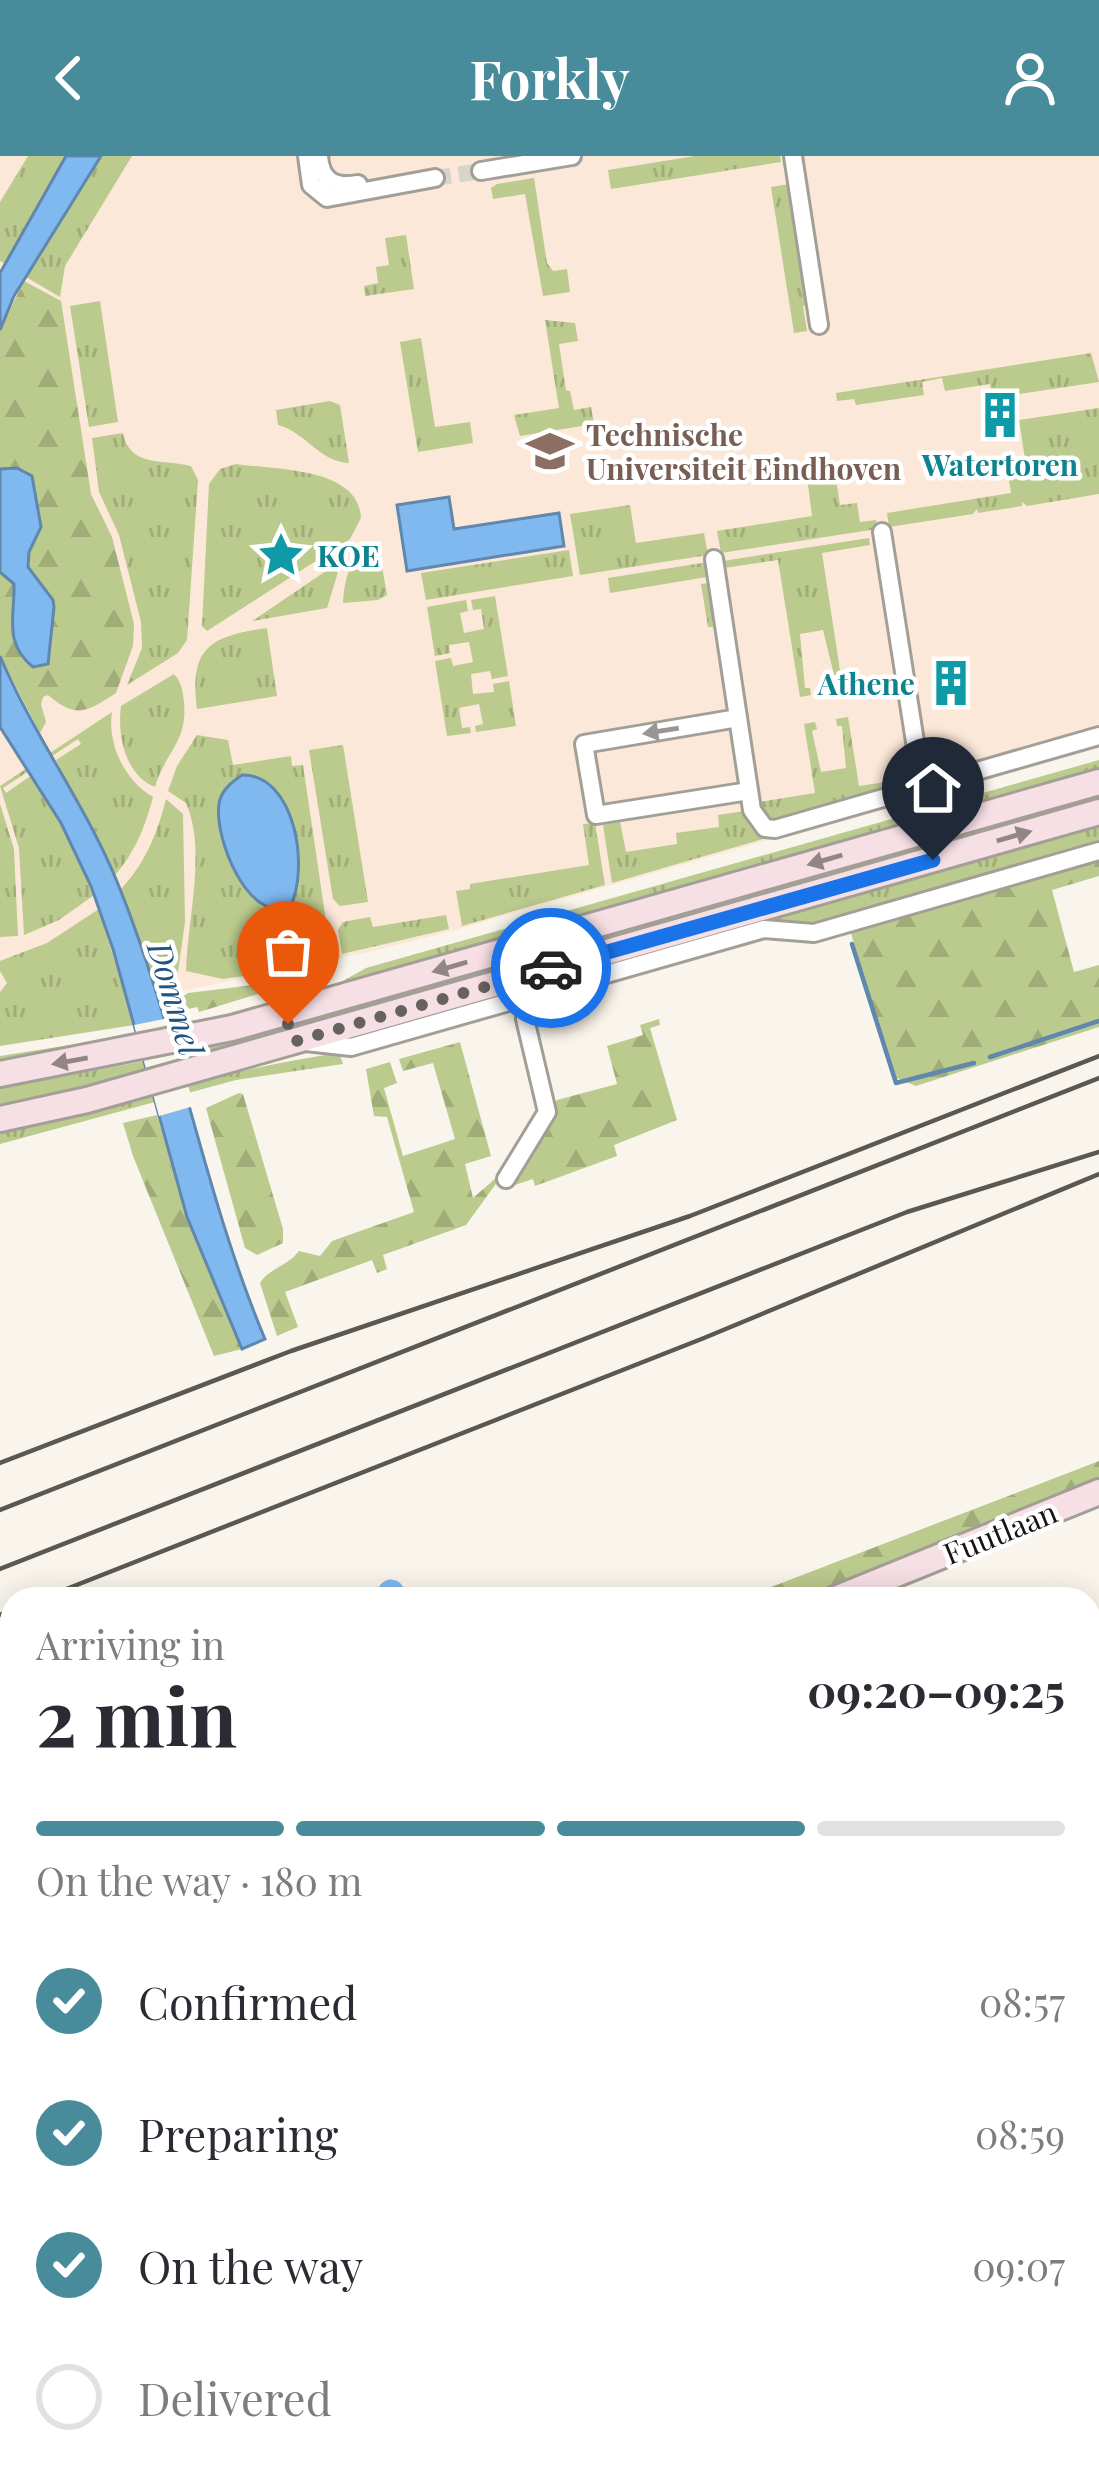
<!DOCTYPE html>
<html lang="en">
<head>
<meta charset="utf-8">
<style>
  body { margin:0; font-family:"Playfair Display",serif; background:#f7f7f7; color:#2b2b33; height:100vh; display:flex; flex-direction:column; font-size:45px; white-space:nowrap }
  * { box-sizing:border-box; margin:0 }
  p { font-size:39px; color:#7c7c81 }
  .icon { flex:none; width:66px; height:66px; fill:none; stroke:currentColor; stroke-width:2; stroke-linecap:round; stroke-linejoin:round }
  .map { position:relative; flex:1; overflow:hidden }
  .side { position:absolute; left:0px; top:1431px; width:1101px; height:900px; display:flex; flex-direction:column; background:#fff; border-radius:36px 36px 0 0; box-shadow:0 6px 30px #0003 }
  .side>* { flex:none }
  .pin { position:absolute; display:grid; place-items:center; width:102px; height:102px; color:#fff; margin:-123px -51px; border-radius:50% 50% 50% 0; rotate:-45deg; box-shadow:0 0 12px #0007 }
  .pin .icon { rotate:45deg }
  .courier { position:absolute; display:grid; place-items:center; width:120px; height:120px; margin:-60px; border:9px solid #1a73e8; border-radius:50%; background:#fff; color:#222; box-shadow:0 3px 15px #0007 }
  .head em { font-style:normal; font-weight:700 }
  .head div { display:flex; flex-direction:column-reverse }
  .head { display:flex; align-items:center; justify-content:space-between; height:204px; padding:0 36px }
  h1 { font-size:78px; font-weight:700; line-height:90px }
  .bar { display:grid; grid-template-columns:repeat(4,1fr); gap:18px 12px; align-content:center; height:144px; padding:0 36px }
  .bar i { height:15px; border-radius:9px; background:#e1e1e2 }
  .bar .current { background:#488b9a }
  .bar p { grid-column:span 4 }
  ol { padding:0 36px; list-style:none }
  li { display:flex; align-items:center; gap:36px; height:132px }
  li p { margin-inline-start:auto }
  li .icon { padding:12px; border-radius:50%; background:#488b9a; color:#fff; stroke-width:4 }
  li:last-child { color:#7c7c81 }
  li i { width:66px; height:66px; border:6px solid #e1e1e2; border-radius:50% }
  header { display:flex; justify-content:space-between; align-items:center; height:156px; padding:0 36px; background:#488b9a; color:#fff; font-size:54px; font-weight:700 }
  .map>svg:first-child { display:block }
  .education { fill:#fce8d8 }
  .grass { fill:url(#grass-tufts) }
  .forest { fill:url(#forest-firs) }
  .water { fill:#80b8f0; stroke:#6087ad; stroke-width:3 }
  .pier { fill:#faf5ec }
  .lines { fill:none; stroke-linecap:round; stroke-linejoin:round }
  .stream { stroke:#6087ad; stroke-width:4.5 }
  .river { stroke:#80b8f0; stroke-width:27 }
  .street-tunnel { stroke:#d8d3cb; stroke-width:16; stroke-dasharray:16 8; stroke-linecap:butt }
  .street-casing { stroke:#a39f96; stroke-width:22 }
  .secondary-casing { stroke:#a39f96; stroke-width:30 }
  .street { stroke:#fff; stroke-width:16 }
  .secondary { stroke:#f7e0e5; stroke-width:24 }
  .rail { stroke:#5b5853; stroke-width:4.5 }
  .oneway { fill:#979694 }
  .oneway2 { fill:#928586 }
  .done { stroke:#66635e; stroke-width:12; stroke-dasharray:0 21.6 }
  .route { stroke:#1a73e8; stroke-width:15 }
  .labels { text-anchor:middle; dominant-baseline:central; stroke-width:9; stroke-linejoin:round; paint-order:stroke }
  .education-label { font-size:30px; font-weight:bold; fill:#785e54; stroke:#fff; text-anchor:start }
  .culture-label { font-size:30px; font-weight:bold; fill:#0d838f; stroke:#fff }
  .street-label { font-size:30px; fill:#171512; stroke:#fff }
  .water-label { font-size:33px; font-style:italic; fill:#215381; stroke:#fff }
</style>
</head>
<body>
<header><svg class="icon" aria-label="back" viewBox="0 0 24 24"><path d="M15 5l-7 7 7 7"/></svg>Forkly<svg class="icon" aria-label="person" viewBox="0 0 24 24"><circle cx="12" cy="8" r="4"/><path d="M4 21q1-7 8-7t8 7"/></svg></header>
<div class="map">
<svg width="1099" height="2331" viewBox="0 0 1099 2331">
  <defs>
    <pattern id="grass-tufts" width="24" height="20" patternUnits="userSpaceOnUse" patternTransform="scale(3)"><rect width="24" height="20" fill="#bbca8d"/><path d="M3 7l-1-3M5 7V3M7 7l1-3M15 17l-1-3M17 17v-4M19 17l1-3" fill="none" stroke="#a0ad79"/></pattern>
    <pattern id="forest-firs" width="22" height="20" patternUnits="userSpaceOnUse" patternTransform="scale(3)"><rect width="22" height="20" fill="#bbca8d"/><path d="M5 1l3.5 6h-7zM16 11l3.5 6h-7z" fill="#a0ad79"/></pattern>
  </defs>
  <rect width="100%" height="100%" fill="#faf5ec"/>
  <!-- education -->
  <polygon class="education" points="0,0 1099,0 1099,589 459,773 378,794 0,873"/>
  <!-- grass -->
  <g class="grass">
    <polygon points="28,0 66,0 5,108 0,105 0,46"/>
    <polygon points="101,0 132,0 65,110 60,141 26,121"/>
    <polygon points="695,0 780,0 781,6 611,33 608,14"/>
    <polygon points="534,22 547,107 553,115 567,113 570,136 543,140 525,38 493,43 491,32 497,28"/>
    <polygon points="789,28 808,149 803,150 807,175 794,177 771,31"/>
    <polygon points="406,79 414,133 365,140 364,130 378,127 376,111 389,109 385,82"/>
    <polygon points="100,145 118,266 89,271 70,150"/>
    <polygon points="545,164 575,167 578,185 559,188 566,234 570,235 574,254 591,251 594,268 520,280 514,259 559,252"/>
    <polygon points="421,182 435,271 470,266 473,287 418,296 400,186"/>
    <polygon points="1091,197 1099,226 993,242 990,228 945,235 942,222 922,226 924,239 856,249 854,243 837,245 836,237"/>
    <path d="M 330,245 L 340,249 L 349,307 C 320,306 305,276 278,269 L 276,254 Z"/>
    <polygon points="1099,252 1099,338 1027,350 1022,346 1022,350 978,357 977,353 973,358 889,371 887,357 1011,337 1008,319 1027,316 1019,264"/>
    <path d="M 123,277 C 130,312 164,303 191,310 L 198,324 L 187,484 L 178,497 L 127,529 L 142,492 L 141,466 L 119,379 L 99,336 L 92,282 Z"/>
    <path d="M 236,308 C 275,314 359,311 361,362 L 350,383 L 207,475 L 202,470 L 209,328 L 220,313 Z"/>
    <polygon points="835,316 840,349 857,347 860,366 876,364 877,373 721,397 717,375 812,360 807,321"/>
    <polygon points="630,349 636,387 704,377 708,399 580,419 570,358"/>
    <polygon points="869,382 870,389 822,397 843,534 832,536 831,529 836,527 823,474 800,478 805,532 810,532 811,539 800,541 778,404 724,412 723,405"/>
    <path d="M 378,388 L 387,439 L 378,444 L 343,447 C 344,423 351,393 378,388 Z"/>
    <polygon points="569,394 573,420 426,444 421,417"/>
    <polygon points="708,406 713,471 708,471 701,428 708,427 707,421 610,437 608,422"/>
    <polygon points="329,413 338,416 327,452 252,465"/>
    <polygon points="495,440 508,520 492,523 490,515 471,518 473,538 494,536 493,528 509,525 516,570 476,576 475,570 483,568 479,548 459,552 462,572 470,571 471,577 447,580 435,505 451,502 453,510 473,506 469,486 449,489 450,497 435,500 427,451 466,444 468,455 460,457 464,477 484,473 481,453 473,454 471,444"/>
    <path d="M 267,472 L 277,540 L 197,553 C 189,492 209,480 267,472 Z"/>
    <path d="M 174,518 C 182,527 182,533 184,546 C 188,586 165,596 155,631 C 125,619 117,579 121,550 Z"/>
    <path d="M 112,556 C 107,588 125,625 153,641 C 145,671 135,697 114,720 L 56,604 L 81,588 L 78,583 L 3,632 L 6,637 L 32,619 L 77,697 L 94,739 L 59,764 L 24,779 L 19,692 L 0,630 Z"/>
    <polygon points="848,561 859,630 906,623 903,601 912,600 912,625 769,665 759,646 815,637 804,568 815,566 817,573 812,575 821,616 846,612 842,570 837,570 836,563"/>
    <path d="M 197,579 L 228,584 L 233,609 L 291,600 L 292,610 L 303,609 L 331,799 L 320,801 L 321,809 L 223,823 L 186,815 C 187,765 207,694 186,647 L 168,635 L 177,610 Z"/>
    <polygon points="343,589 368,746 340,750 333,743 309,594"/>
    <polygon points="1099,604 1099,618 246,860 0,910 0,900 190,870 341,826 366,812"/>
    <polygon points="1099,634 1099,648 295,877 301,867 383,844 414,830"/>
    <path d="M 166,643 L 183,658 L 185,766 L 177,823 L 161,858 L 120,734 C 145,708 157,678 166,643 Z"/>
    <polygon points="0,648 14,693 18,780 0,781"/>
    <polygon points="745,655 755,676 773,680 612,727 603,669 620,666 626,696 677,688 676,677 719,671 718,659"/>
    <polygon points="595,667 605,729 462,770 456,735 470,733 470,728 589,709 583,668"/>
    <path d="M 1099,667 L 1099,689 C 847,759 595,832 339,883 Z"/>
    <polygon points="99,753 134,869 0,890 0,836 7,827 0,815 0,805 47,787"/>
    <polygon points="446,759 449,773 342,798 338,774 343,766 370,761 373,771"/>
    <polygon points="284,873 284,880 0,956 0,932 188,897"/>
    <path d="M 339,897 L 343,908 L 236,924 L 0,988 L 0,971 C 115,951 224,913 339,897 Z"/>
  </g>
  <!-- forest -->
  <g class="forest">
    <path d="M 24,125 L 61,145 L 91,338 L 112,381 L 134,468 L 133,490 L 116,537 C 88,555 77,564 48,539 L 43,541 L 41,548 L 46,566 L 40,577 L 0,500 L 0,416 L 14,428 C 15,459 2,486 33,511 C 73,466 37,449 27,404 L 41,371 L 32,320 L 17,312 L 0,313 L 0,174 Z"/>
    <polygon points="1099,702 1099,720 1052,734 1074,816 1099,809 1099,871 916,930 894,921 850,774"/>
    <polygon points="310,822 199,856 197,851 175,856 179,843 188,837"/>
    <polygon points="659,863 660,869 650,872 677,964 614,989 617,1000 535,1030 533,1023 506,1032 557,944 617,928 607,890 643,879 640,869"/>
    <path d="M 460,886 L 491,1000 L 465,1008 L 473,1042 L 497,1021 L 498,1025 L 466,1069 L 383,1099 L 387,1113 L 377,1117 L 372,1104 L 285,1136 L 298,1171 L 277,1180 L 260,1127 C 269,1112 288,1110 299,1095 L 320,1100 L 332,1085 L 414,1056 L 387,961 L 374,960 L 366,913 L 390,906 L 397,927 L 384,932 L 403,1000 L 455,983 L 433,907 L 403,915 L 399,903 Z"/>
    <polygon points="239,937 243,938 283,1073 283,1087 257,1099 245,1092 206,952"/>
    <polygon points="157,959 187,1061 242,1193 214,1200 133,1000 123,967"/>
    <polygon points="1099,1305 1099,1331 804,1443 740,1443"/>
  </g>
  <!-- water -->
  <g class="water">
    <polygon points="66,0 101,0 14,140 0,174 0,117"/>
    <path d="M 17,312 L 32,320 L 41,371 L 29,396 L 28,411 L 53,444 L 54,451 L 48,508 L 33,511 C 3,487 15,459 14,428 L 0,416 L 0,313 Z"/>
    <polygon points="449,341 454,373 559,357 564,390 407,415 397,349"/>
    <path d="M 0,500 C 33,579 86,649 118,728 C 178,876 203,1036 265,1183 L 242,1193 L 187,1061 L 113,793 L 91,730 L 61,667 L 0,571 Z"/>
    <path d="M 242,619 C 295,618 310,712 290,751 C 248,768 214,682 219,648 C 221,634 232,626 242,619 Z"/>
  </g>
  <!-- pier -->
  <polygon class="pier" points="169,862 194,950 159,960 134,869"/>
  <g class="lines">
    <!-- stream -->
    <g class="stream">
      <polyline points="852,788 896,927 974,907"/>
      <polyline points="990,901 1099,865"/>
    </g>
    <!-- river -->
    <polyline class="river" points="391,1437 394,1443"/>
    <!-- street-tunnel -->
    <polyline class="street-tunnel" points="435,22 481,15"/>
    <defs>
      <g id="street">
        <polyline points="307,0 311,29 327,42 435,22"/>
        <path d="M 319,0 C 321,25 334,32 358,28"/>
        <polyline points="793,0 819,169"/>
        <polyline points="481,15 572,0"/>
        <polyline points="882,376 922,630"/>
        <polyline points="714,403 752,654 765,672 775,673 1099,580"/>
        <polyline points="738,562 584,588 596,659 749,635"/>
        <polyline points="306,886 351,891 764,773 814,777 1099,695"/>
        <polyline points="506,1023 547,956 525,863 533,839"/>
        <polyline points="0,1930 12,1923"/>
        <polyline points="1091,1965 1099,1985"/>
        <polyline points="0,2137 12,2149"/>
        <polyline points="0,2198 12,2189"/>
        <polyline points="1093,2205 1091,2244 1099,2248"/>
        <polyline points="410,2319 413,2331"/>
        <polyline points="604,2319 604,2331"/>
        <polyline points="859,2319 860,2331"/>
        <polyline points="1041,2319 1062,2331"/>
      </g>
      <g id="secondary">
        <polyline points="0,918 232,872 1099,626"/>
        <polyline points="0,963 87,944 1099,656"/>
        <polyline points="835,1443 1099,1336"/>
        <polyline points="1089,1630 1099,1628"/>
        <polyline points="0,1761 12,1757"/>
        <polyline points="0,2292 12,2308"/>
        <polyline points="20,2319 30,2331"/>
        <polyline points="1018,2331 1024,2319"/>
      </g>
    </defs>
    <!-- street casing -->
    <use href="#street" class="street-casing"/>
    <!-- secondary casing -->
    <use href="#secondary" class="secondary-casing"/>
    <!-- street -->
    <use href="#street" class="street"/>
    <!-- secondary -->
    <use href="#secondary" class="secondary"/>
    <!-- rail -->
    <g class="rail">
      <polyline points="0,1307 291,1195 690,1060 1099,900"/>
      <polyline points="0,1354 1099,922"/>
      <polyline points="0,1413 907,1056 1099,996"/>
      <polyline points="41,1443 704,1182 1099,1018"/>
      <polyline points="0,1459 12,1454"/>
    </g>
  </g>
  <!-- one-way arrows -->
  <defs><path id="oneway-solid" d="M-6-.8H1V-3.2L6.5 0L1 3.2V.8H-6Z" transform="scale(3)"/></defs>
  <use class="oneway" href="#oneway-solid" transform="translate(661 575) rotate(171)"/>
  <g class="oneway2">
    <use href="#oneway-solid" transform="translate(1014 680) rotate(-16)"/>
    <use href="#oneway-solid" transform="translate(825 704) rotate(164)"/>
    <use href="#oneway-solid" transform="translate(450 811) rotate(164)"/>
    <use href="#oneway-solid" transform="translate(70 905) rotate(170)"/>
  </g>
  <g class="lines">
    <!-- done -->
    <polyline class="done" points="288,868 289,879 296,885 551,812"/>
    <!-- route -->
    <polyline class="route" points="551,812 933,704"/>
  </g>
  <!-- icons -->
  <defs>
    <symbol id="building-bare" viewBox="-9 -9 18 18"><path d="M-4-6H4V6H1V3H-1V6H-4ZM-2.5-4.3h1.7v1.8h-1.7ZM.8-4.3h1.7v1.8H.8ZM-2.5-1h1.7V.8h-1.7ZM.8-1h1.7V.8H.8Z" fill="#0f9aa8" stroke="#fff" stroke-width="2.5" paint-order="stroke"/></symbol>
    <symbol id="university-bare" viewBox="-9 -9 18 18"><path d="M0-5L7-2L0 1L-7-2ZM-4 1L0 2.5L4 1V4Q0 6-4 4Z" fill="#8d6e63" stroke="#fff" stroke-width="2.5" paint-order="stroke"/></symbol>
    <symbol id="sight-bare" viewBox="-9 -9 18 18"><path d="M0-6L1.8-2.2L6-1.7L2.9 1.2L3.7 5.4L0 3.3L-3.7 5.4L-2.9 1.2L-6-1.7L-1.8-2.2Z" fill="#0f9aa8" stroke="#fff" stroke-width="2.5" paint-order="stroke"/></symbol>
  </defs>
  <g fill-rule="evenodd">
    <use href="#building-bare" x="967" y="226" width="66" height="66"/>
    <use href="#university-bare" x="517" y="262" width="66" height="66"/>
    <use href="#sight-bare" x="248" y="366" width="66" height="66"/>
    <use href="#building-bare" x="918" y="494" width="66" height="66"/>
  </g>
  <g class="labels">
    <!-- education labels -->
    <g class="education-label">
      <text x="586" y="278">Technische<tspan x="586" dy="34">Universiteit Eindhoven</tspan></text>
    </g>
    <!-- culture labels -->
    <g class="culture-label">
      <text x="1000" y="308">Watertoren</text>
      <text x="317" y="399" text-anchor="start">KOE</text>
      <text x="915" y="527" text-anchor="end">Athene</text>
    </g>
    <!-- street labels -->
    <g class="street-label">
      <text transform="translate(1000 1376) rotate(-22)">Fuutlaan</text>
    </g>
    <!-- water labels -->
    <g class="water-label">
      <text transform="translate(177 842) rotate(73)">Dommel</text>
    </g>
  </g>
</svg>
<div class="pin" style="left:288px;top:868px;background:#ea580c"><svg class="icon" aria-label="bag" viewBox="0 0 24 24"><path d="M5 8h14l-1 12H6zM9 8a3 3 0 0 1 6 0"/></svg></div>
<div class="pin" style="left:933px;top:704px;background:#1f2937"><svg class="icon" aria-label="home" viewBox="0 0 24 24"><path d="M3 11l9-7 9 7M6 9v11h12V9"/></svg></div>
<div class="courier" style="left:551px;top:812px"><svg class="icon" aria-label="car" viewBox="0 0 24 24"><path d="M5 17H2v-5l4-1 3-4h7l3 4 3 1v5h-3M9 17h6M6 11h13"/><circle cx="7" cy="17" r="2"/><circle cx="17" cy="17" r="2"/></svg></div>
<section class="side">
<div class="head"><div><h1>2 min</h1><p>Arriving in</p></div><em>09:20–09:25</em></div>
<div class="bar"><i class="current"></i><i class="current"></i><i class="current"></i><i></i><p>On the way · 180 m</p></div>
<ol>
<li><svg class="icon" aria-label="check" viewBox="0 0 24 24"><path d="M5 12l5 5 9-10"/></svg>Confirmed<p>08:57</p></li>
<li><svg class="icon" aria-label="check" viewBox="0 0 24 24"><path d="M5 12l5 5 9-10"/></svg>Preparing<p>08:59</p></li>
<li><svg class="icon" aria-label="check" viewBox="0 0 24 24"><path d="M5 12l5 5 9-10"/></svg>On the way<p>09:07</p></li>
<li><i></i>Delivered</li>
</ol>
</section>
</div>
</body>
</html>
